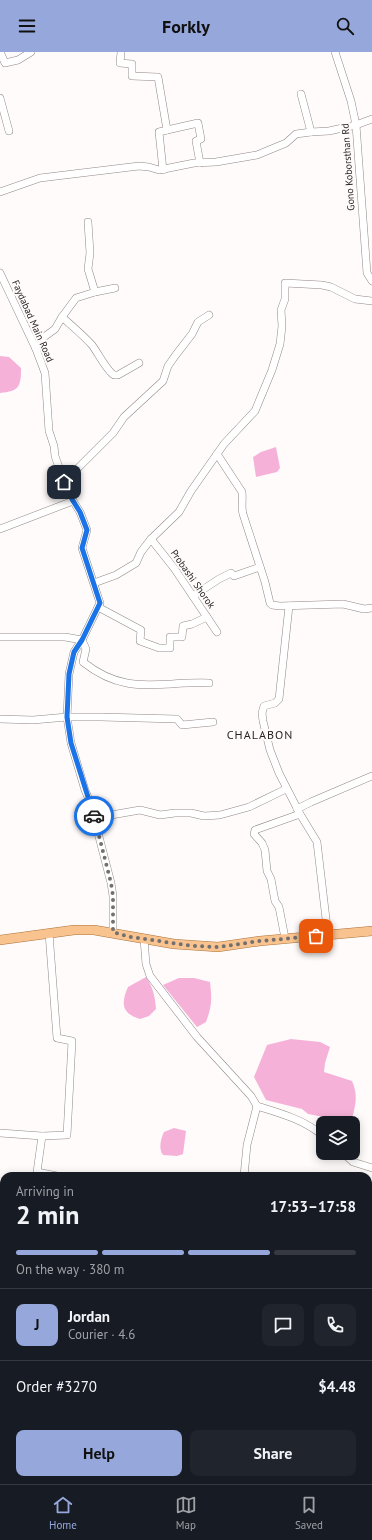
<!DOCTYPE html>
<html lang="en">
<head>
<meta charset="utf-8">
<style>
  body { margin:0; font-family:"PT Sans",sans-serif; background:#20242c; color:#f1f3f6; height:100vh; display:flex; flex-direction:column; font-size:15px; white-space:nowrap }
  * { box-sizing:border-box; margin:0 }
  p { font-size:13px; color:#9ea1a6 }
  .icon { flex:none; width:22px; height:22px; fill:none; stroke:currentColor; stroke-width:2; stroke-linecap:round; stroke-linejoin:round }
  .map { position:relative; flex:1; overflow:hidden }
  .sheet { position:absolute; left:0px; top:1120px; width:372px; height:312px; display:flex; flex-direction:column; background:#171b24; border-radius:12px 12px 0 0; box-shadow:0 2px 10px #0003 }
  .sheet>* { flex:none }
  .buttons { position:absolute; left:316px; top:1064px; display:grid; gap:8px }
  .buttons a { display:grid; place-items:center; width:44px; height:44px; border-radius:8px; background:#171b24; box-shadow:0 2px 10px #0003; font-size:20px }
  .pin { position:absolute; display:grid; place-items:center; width:34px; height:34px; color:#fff; margin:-17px; border-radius:8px; box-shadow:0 2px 6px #0006 }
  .courier { position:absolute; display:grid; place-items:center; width:40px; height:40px; margin:-20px; border:3px solid #1a73e8; border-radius:50%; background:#fff; color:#222; box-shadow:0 1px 5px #0007 }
  .head em { font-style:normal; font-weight:600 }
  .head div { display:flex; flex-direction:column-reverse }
  .head { display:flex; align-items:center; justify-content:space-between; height:68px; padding:0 16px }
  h1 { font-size:26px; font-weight:600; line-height:30px }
  .bar { display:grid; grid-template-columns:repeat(4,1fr); gap:6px 4px; align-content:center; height:48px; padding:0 16px }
  .bar i { height:5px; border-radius:3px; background:#363941 }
  .bar .on { background:#96a8db }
  .bar p { grid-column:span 4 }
  .line { display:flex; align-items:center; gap:10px; padding:0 16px; border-top:1px solid #363941 }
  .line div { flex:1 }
  .round { display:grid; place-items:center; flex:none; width:42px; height:42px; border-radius:8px; background:#20242c }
  .action { display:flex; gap:8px; margin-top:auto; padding:8px 16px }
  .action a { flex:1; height:46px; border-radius:8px; background:#96a8db; color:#111; font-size:16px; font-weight:600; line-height:46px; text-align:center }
  .action a+a { background:#20242c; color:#f1f3f6 }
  header { display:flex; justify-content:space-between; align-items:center; height:52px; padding:0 16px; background:#96a8db; color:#111; font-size:18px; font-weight:600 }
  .tab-bar { display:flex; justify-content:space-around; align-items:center; height:56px; border-top:1px solid #363941; background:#171b24; font-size:11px; color:#9ea1a6 }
  .tab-bar a { display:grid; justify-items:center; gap:2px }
  .tab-bar .on { color:#96a8db }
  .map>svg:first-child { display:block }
  .water { fill:#f6b1d9 }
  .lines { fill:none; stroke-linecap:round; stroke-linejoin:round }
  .minor-casing { stroke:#908886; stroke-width:8 }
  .major-casing { stroke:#ad7239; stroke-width:10 }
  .minor { stroke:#fff; stroke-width:7 }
  .major { stroke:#f8c38f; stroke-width:9 }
  .done { stroke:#73706f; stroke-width:4; stroke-dasharray:0 7.2 }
  .route { stroke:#1a73e8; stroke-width:5 }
  .labels { text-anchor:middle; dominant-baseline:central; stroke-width:4; stroke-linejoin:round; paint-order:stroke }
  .street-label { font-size:10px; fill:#282524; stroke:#fefbfa }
  .quarter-label { font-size:12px; letter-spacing:1px; fill:#282524; stroke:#fefbfa }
</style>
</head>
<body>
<header><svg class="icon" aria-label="menu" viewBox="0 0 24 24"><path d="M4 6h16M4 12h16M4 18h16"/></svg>Forkly<svg class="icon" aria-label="search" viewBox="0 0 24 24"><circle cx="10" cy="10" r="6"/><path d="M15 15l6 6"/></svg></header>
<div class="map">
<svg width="372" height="1432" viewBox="0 0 372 1432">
  <rect width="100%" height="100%" fill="#fefbfa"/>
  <!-- water -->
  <g class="water">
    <path d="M 0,304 L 9,305 L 21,316 C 21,335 19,339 0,341 Z"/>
    <polygon points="276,395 280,416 277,420 256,425 253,405 261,400"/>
    <path d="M 146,925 C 153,935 155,945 156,957 L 149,964 L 140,967 C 121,961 121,951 128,935 Z"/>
    <path d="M 179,926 L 194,926 L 210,930 C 212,948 212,953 206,970 L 197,975 L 163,933 Z"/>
    <path d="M 291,987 L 320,990 L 330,995 L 325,1011 L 324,1020 L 352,1029 C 358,1042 356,1053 352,1066 L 339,1068 L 308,1062 L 302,1057 L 266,1048 L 254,1025 L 267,993 Z"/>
    <path d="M 174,1076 L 186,1079 L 183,1102 L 177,1104 L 163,1103 C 158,1097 161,1086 164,1080 Z"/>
    <polygon points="368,1405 370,1407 368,1432 347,1430 345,1432 326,1432 326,1428 368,1428"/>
    <polygon points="135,1428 190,1428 193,1432 135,1432"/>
  </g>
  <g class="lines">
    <defs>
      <g id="minor">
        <polyline points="0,0 5,11 18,8 31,0"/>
        <polyline points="121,0 120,11 132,12 132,24 158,25 167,78 159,80 163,118"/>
        <polyline points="335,0 351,49 356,73 367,221 372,229"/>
        <polyline points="301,42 311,80"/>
        <polyline points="0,46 9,79"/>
        <polyline points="167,78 198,71 201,87 196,89 200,111"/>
        <polyline points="0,140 40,126 139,114 149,115 159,118 194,111 216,110 257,103 286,91 296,82 311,80 329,79 356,73 372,67"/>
        <polyline points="88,170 90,201 88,217 95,240"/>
        <polyline points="0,221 36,297 45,321 49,379 54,394 55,404 64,430 70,444 80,460 87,478 82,496 100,551 82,588 65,585 0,585"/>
        <path d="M 62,265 C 72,274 83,283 92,293 C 98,301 107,319 114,323 L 118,323 L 139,311"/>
        <polyline points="36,297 44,285 55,277 62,265 76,246 95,240 115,236"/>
        <path d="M 217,402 L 242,440 C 243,448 241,455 243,462 L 265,530 L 270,551 L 272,553 L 280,554 L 343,552 L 364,557 L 372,556"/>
        <polyline points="64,430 113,381 124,365 163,329 168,314 175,304 192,282 198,270 209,263"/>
        <polyline points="0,477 73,449"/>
        <polyline points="151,487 174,516 217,580"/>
        <polyline points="94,531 116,523 136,511 141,500 151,487 179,460 191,439 224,392 255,359 272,318 280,292 282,274 281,258 285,247 285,231 322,233 331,235 355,247 372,249"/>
        <polyline points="193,544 219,527 231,521 234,524 260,515"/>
        <polyline points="289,554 279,647 275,651 264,654 262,661 263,669 270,698 279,721 300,762 317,790 328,884"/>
        <polyline points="98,555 141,578 140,589 159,596 170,596 170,585 182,585 183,574 192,572 207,565"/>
        <polyline points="82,588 74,600 69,622 67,665 71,691 85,738 90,750 111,831 113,844 113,880"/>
        <path d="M 82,588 L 86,597 L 83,610 C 127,645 159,629 209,631"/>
        <polyline points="0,667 33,668 67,665 101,665 177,667 182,673 213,670"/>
        <polyline points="297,757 311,750 372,724"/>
        <polyline points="94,766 140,758 160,763 175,761 191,761 204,764 220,763 249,755 286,737"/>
        <polyline points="285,886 279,855 275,849 271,827 267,819 265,798 262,791 254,782 255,778 300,762"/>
        <path d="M 144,887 L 146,912 L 150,924 L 197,985 L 251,1044 L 257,1054 C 280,1061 305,1068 323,1084"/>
        <polyline points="0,1081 42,1084 37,1120 57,1124"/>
        <polyline points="43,1084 67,1083 72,989 57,986 49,881"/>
        <polyline points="343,1101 353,1110 372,1116"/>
        <polyline points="244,1124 247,1093 257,1054"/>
        <polyline points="368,1162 372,1163"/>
        <polyline points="0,1225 4,1226"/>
        <polyline points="0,1273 4,1269"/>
        <polyline points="0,1357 4,1362"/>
        <polyline points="231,1428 231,1432"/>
        <polyline points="31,1432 36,1428"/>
      </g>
      <polyline id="major" points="0,888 74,878 94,878 174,892 218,895 260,889 372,879"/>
    </defs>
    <!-- minor casing -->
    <use href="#minor" class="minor-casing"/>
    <!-- major casing -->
    <use href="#major" class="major-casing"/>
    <!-- minor -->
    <use href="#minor" class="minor"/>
    <!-- major -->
    <use href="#major" class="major"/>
  </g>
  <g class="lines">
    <!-- done -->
    <polyline class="done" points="94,764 111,831 113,844 113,880 130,885 194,894 218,895 260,889 316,884"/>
    <!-- route -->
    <polyline class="route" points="64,430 70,444 80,460 87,478 82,496 100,551 82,588 74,600 69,622 67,665 71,691 94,764"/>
  </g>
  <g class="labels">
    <!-- street labels -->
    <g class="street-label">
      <text transform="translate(348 115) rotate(-94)">Gono Koborsthan Rd</text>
      <text transform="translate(33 269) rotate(66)">Faydabad Main Road</text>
      <text transform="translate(193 527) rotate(55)">Probashi Shorok</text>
    </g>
    <!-- quarter labels -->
    <g class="quarter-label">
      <text x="260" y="682">CHALABON</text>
    </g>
  </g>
</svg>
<div class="buttons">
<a><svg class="icon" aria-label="layers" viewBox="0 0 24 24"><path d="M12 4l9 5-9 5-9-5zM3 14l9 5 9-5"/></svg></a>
</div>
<div class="pin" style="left:316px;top:884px;background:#ea580c"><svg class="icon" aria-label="bag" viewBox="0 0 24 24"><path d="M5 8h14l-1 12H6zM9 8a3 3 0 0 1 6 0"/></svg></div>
<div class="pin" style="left:64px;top:430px;background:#1f2937"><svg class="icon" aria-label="home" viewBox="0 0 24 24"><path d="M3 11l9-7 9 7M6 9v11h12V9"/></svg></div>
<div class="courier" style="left:94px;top:764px"><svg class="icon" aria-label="car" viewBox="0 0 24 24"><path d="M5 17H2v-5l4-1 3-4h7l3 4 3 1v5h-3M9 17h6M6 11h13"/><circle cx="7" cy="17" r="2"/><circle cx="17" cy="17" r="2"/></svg></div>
<section class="sheet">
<div class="head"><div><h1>2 min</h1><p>Arriving in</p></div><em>17:53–17:58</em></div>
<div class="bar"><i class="on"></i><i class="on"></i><i class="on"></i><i></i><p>On the way · 380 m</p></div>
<div class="line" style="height:72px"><b class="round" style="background:#96a8db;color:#111">J</b><div><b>Jordan</b><p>Courier · 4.6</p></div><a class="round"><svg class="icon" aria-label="chat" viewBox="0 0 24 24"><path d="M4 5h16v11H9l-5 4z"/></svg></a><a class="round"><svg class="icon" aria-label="phone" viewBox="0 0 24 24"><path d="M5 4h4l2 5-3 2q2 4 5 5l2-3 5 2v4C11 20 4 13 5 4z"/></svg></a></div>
<div class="line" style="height:52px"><div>Order #3270</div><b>$4.48</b></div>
<div class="action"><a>Help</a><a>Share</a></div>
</section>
</div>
<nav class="tab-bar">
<a class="on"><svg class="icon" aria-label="home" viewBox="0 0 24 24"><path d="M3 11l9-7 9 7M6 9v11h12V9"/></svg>Home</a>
<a><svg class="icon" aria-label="map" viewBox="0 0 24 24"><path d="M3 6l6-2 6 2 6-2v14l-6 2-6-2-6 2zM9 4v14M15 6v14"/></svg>Map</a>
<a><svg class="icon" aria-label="saved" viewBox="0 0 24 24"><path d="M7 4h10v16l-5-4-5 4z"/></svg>Saved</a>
</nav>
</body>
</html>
